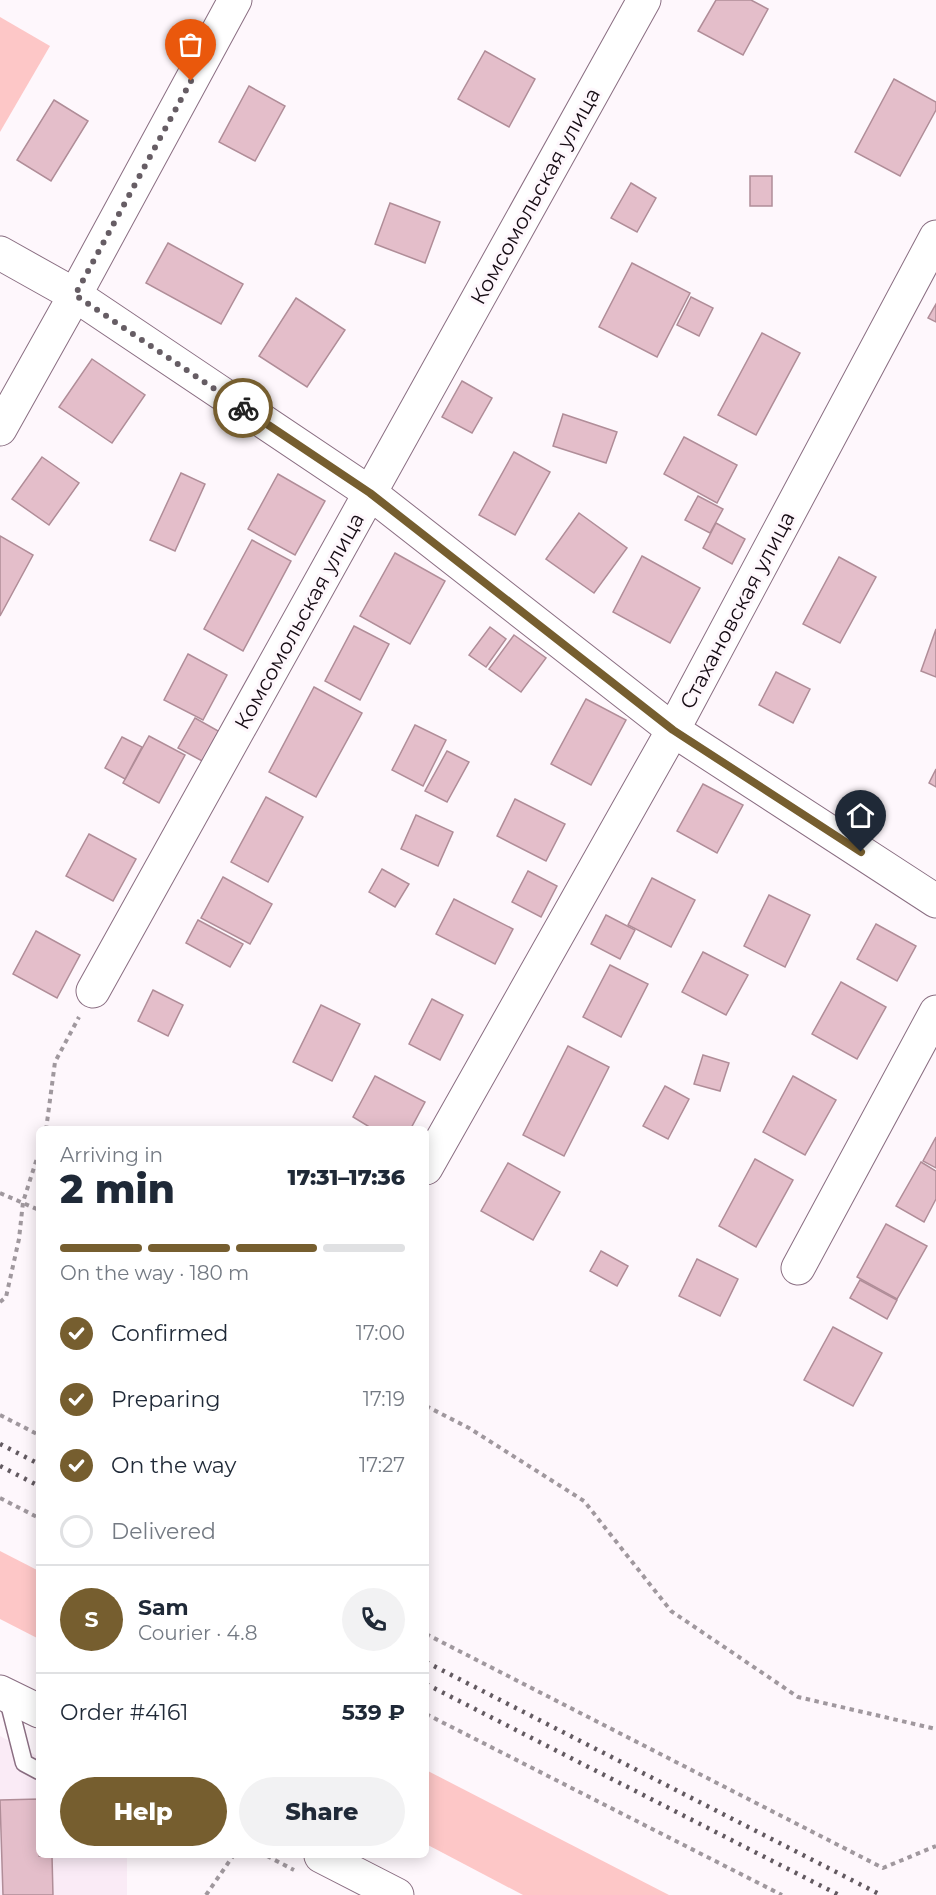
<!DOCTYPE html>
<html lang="en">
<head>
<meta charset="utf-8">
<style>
  body { margin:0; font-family:Montserrat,sans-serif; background:#f2f2f3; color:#1f2937; height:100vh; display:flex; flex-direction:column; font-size:22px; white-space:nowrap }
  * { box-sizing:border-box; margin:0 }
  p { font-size:20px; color:#747a83 }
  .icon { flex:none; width:33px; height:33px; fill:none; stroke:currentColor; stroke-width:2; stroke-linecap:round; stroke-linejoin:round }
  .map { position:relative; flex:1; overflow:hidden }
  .panel { position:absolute; left:36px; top:1126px; width:393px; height:732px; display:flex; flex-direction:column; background:#fff; border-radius:9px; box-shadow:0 3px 15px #0003 }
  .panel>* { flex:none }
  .pin { position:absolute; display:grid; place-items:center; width:51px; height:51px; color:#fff; margin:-62px -26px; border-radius:50% 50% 50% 0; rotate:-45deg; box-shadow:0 0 6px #0007 }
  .pin .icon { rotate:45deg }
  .courier { position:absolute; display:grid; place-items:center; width:60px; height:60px; margin:-30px; border:4px solid #765e2f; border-radius:50%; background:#fff; color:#222; box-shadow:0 2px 8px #0007 }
  .headline em { font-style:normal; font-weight:800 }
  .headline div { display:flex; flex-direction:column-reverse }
  .headline { display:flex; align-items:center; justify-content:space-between; height:102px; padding:0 24px }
  h1 { font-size:39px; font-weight:800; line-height:45px }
  .bar { display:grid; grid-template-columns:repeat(4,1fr); gap:9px 6px; align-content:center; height:72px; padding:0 24px }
  .bar i { height:8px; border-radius:4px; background:#e0e1e3 }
  .bar .current { background:#765e2f }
  .bar p { grid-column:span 4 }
  .line { display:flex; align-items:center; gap:15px; padding:0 24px; border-top:2px solid #e0e1e3 }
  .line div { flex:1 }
  .round { display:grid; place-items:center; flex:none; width:63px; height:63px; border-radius:32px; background:#f2f2f3 }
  ol { padding:0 24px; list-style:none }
  li { display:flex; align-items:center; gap:18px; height:66px }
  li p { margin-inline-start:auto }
  li .icon { padding:6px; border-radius:50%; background:#765e2f; color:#fff; stroke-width:4 }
  li:last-child { color:#747a83 }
  li i { width:33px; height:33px; border:3px solid #e0e1e3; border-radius:50% }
  .cta { display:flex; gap:12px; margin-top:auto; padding:12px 24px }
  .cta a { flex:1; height:69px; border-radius:36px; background:#765e2f; color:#fff; font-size:24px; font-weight:800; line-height:69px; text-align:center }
  .cta a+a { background:#f2f2f3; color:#1f2937 }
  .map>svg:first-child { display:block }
  .built { fill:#faebf6 }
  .green { fill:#fdc7c7 }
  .building { fill:#e4beca; stroke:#b08d98; stroke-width:1.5 }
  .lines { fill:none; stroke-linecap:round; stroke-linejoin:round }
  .lane-casing { stroke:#8a6e82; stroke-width:19 }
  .street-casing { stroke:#8a6e82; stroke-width:35 }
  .secondary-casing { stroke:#8a6e82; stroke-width:35 }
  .path { stroke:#a0989e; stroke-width:4; stroke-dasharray:4.5 4.5; stroke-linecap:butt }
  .lane { stroke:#fff; stroke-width:16 }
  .street { stroke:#fff; stroke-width:33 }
  .secondary { stroke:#fff; stroke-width:33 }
  .rail { stroke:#635a61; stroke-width:4.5; stroke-dasharray:3 6; stroke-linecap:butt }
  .done { stroke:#665d64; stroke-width:6; stroke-dasharray:0 10.8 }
  .route { stroke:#765e2f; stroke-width:8 }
  .labels { text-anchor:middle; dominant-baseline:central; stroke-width:6; stroke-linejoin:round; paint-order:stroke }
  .street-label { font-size:21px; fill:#140a12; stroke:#fef7fc }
</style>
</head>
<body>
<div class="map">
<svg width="936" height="1895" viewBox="0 0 936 1895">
  <rect width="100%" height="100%" fill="#fef7fc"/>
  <!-- built -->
  <polygon class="built" points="0,1736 39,1757 39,1856 127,1856 127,1895 0,1895"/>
  <!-- green -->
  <g class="green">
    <polygon points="0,17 50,46 0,132"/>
    <polygon points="0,1551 39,1571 39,1639 0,1619"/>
    <polygon points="426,1770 669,1895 523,1895 426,1844"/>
  </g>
  <!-- building -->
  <g class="building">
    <polygon points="716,0 751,0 768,9 743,55 698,31"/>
    <polygon points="485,51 535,79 509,127 458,99"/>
    <polygon points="894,79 936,102 936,110 900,176 855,152"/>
    <polygon points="249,86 285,106 255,161 219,142"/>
    <polygon points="54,100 88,121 51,181 17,160"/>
    <rect x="750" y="176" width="22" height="30"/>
    <polygon points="631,183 656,198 637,232 611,218"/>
    <polygon points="390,203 440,222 425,263 375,244"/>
    <polygon points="168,243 243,284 221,324 146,283"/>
    <polygon points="632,263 690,293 657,357 599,327"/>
    <polygon points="691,297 713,308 699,336 677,325"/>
    <polygon points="296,298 345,330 307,387 259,356"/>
    <polygon points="936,304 936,322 928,318"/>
    <polygon points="762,333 800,353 756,435 718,415"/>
    <polygon points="92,359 145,395 112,443 59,407"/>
    <polygon points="462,381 492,398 472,433 442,417"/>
    <polygon points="563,414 617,432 606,463 553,446"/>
    <polygon points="684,437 737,465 717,503 664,474"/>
    <polygon points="514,452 550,472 515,535 479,515"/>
    <polygon points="42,457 79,483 49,525 12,499"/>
    <polygon points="181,473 205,484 175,551 150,540"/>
    <polygon points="278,474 325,501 295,555 248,529"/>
    <polygon points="698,496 723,509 710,533 685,520"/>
    <polygon points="579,513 627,548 594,593 546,559"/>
    <polygon points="716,523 745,539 732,564 703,548"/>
    <polygon points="0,536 33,555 0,616"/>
    <polygon points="252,540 291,561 243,651 204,629"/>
    <polygon points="395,553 445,581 410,644 360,616"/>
    <polygon points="642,556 700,588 670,643 613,612"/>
    <polygon points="839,557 876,577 840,643 803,624"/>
    <polygon points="354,626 389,644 360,700 325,681"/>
    <polygon points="490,627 506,639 486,667 469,655"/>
    <polygon points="936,629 936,677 921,671"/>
    <polygon points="514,635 546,658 521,692 489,669"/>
    <polygon points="188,654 227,675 203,720 164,700"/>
    <polygon points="776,672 810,689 793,723 759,705"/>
    <polygon points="314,687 362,713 316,797 269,772"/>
    <polygon points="586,699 626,720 591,785 551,764"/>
    <polygon points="195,718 220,732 204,762 178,748"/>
    <polygon points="415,725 446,740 423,786 392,770"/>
    <polygon points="149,736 185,755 159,803 123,783"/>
    <polygon points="122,737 142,747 125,779 105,768"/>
    <polygon points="447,751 469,762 447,802 425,791"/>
    <polygon points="936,769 936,787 929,783"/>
    <polygon points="703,784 743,805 717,853 677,831"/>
    <polygon points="266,797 303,817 268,882 231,862"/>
    <polygon points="515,799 565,824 546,861 497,836"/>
    <polygon points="416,815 453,832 438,866 401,849"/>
    <polygon points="89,834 136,859 113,901 66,876"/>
    <polygon points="382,869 409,884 395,907 369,892"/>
    <polygon points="528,871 557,886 541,917 512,902"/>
    <polygon points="223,877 272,904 250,944 201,918"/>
    <polygon points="652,878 695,900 671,947 628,925"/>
    <polygon points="769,895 810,915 785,967 744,946"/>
    <polygon points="454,899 513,929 495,964 436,934"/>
    <polygon points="606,915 635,930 620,959 591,944"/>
    <polygon points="198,920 243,944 230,967 186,943"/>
    <polygon points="876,924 916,946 897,981 857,959"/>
    <polygon points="36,931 80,955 57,998 13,974"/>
    <polygon points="703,952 748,975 726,1015 682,992"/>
    <polygon points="610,965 648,984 621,1037 583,1017"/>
    <polygon points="841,982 886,1007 857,1059 812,1034"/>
    <polygon points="153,990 183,1005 168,1036 138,1021"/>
    <polygon points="432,999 463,1015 440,1060 409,1044"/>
    <polygon points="321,1005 360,1024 332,1081 293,1062"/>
    <polygon points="568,1046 609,1067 564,1156 523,1135"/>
    <polygon points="703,1055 729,1063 720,1091 694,1084"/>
    <polygon points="375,1076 425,1102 410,1130 366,1130 368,1126 353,1117"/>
    <polygon points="793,1076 836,1100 805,1155 763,1132"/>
    <polygon points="665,1086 689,1099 668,1139 643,1126"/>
    <polygon points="936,1137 936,1168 923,1161"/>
    <polygon points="755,1159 793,1180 756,1247 719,1226"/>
    <polygon points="921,1162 936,1171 936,1199 924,1222 896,1206"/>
    <polygon points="508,1163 560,1192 533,1240 481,1211"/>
    <polygon points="886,1224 927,1246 897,1299 857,1277"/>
    <polygon points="601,1251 628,1266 617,1286 590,1271"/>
    <polygon points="697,1259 738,1279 720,1316 679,1296"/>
    <polygon points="860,1280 897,1300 887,1319 850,1298"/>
    <polygon points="833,1327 882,1353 853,1406 804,1380"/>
    <polygon points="39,1799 39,1856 52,1856 53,1895 3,1895 0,1800"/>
  </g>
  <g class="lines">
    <defs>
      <polyline id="lane" points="7,1696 24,1763 39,1771"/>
      <g id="street">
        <polyline points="0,253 75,295 370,493 673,730 936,901"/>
        <polyline points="0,429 75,295 235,0"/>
        <polyline points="93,991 644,0"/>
        <polyline points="426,1168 673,730 936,237"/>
        <polyline points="798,1268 936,1012"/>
      </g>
      <g id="secondary">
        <polyline points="0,1692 39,1711"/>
        <polyline points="321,1856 397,1895"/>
      </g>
    </defs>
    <!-- lane casing -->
    <use href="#lane" class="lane-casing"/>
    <!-- street casing -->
    <use href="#street" class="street-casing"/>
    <!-- secondary casing -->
    <use href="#secondary" class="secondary-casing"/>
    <!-- path -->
    <g class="path">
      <polyline points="46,1130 55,1062 79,1017"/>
      <polyline points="0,1193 39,1210"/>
      <polyline points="0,1302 6,1297 19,1239 23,1202 39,1152"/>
      <polyline points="426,1406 469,1428 584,1501 671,1611 798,1697 936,1729"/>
      <polyline points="0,1415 39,1435"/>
      <polyline points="0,1498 39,1518"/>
      <polyline points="426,1634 883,1868 936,1846"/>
      <polyline points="426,1714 782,1895"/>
      <polyline points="267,1856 294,1870"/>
      <polyline points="206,1895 233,1856"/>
    </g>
    <!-- lane -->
    <use href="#lane" class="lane"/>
    <!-- street -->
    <use href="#street" class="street"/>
    <!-- secondary -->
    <use href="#secondary" class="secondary"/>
    <!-- rail -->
    <g class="rail">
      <polyline points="0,1444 39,1464"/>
      <polyline points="0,1466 39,1486"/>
      <polyline points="426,1662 881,1895"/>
      <polyline points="426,1684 839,1895"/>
    </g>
  </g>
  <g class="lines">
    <!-- done -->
    <polyline class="done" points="191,81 75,295 243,408"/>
    <!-- route -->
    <polyline class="route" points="243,408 370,493 673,730 861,852"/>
  </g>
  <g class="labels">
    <!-- street labels -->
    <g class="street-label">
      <text transform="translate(535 196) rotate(-61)">Комсомольская улица</text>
      <text transform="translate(737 610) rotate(-62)">Стахановская улица</text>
      <text transform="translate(299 621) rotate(-61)">Комсомольская улица</text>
    </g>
  </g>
</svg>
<div class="pin" style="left:191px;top:81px;background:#ea580c"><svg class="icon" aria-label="bag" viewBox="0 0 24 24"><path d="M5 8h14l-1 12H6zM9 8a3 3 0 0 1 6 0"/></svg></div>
<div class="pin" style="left:861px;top:852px;background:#1f2937"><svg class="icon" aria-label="home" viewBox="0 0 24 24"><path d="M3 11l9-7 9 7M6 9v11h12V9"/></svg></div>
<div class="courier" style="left:243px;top:408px"><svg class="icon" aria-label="bike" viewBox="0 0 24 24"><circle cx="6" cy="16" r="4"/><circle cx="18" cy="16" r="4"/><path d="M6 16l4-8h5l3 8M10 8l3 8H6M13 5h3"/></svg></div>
<section class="panel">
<div class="headline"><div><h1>2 min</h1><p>Arriving in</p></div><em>17:31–17:36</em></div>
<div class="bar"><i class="current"></i><i class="current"></i><i class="current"></i><i></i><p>On the way · 180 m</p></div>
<ol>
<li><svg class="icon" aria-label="check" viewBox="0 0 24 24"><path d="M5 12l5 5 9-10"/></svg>Confirmed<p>17:00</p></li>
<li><svg class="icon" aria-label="check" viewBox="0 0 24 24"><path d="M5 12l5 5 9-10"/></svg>Preparing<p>17:19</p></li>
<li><svg class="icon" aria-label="check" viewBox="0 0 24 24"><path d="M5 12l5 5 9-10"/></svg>On the way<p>17:27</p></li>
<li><i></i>Delivered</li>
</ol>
<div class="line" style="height:108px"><b class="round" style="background:#765e2f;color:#fff">S</b><div><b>Sam</b><p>Courier · 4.8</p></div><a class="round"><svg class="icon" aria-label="phone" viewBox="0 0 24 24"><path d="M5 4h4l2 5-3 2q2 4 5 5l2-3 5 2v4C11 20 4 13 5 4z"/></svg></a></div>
<div class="line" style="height:78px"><div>Order #4161</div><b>539 ₽</b></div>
<div class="cta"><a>Help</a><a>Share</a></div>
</section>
</div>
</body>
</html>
